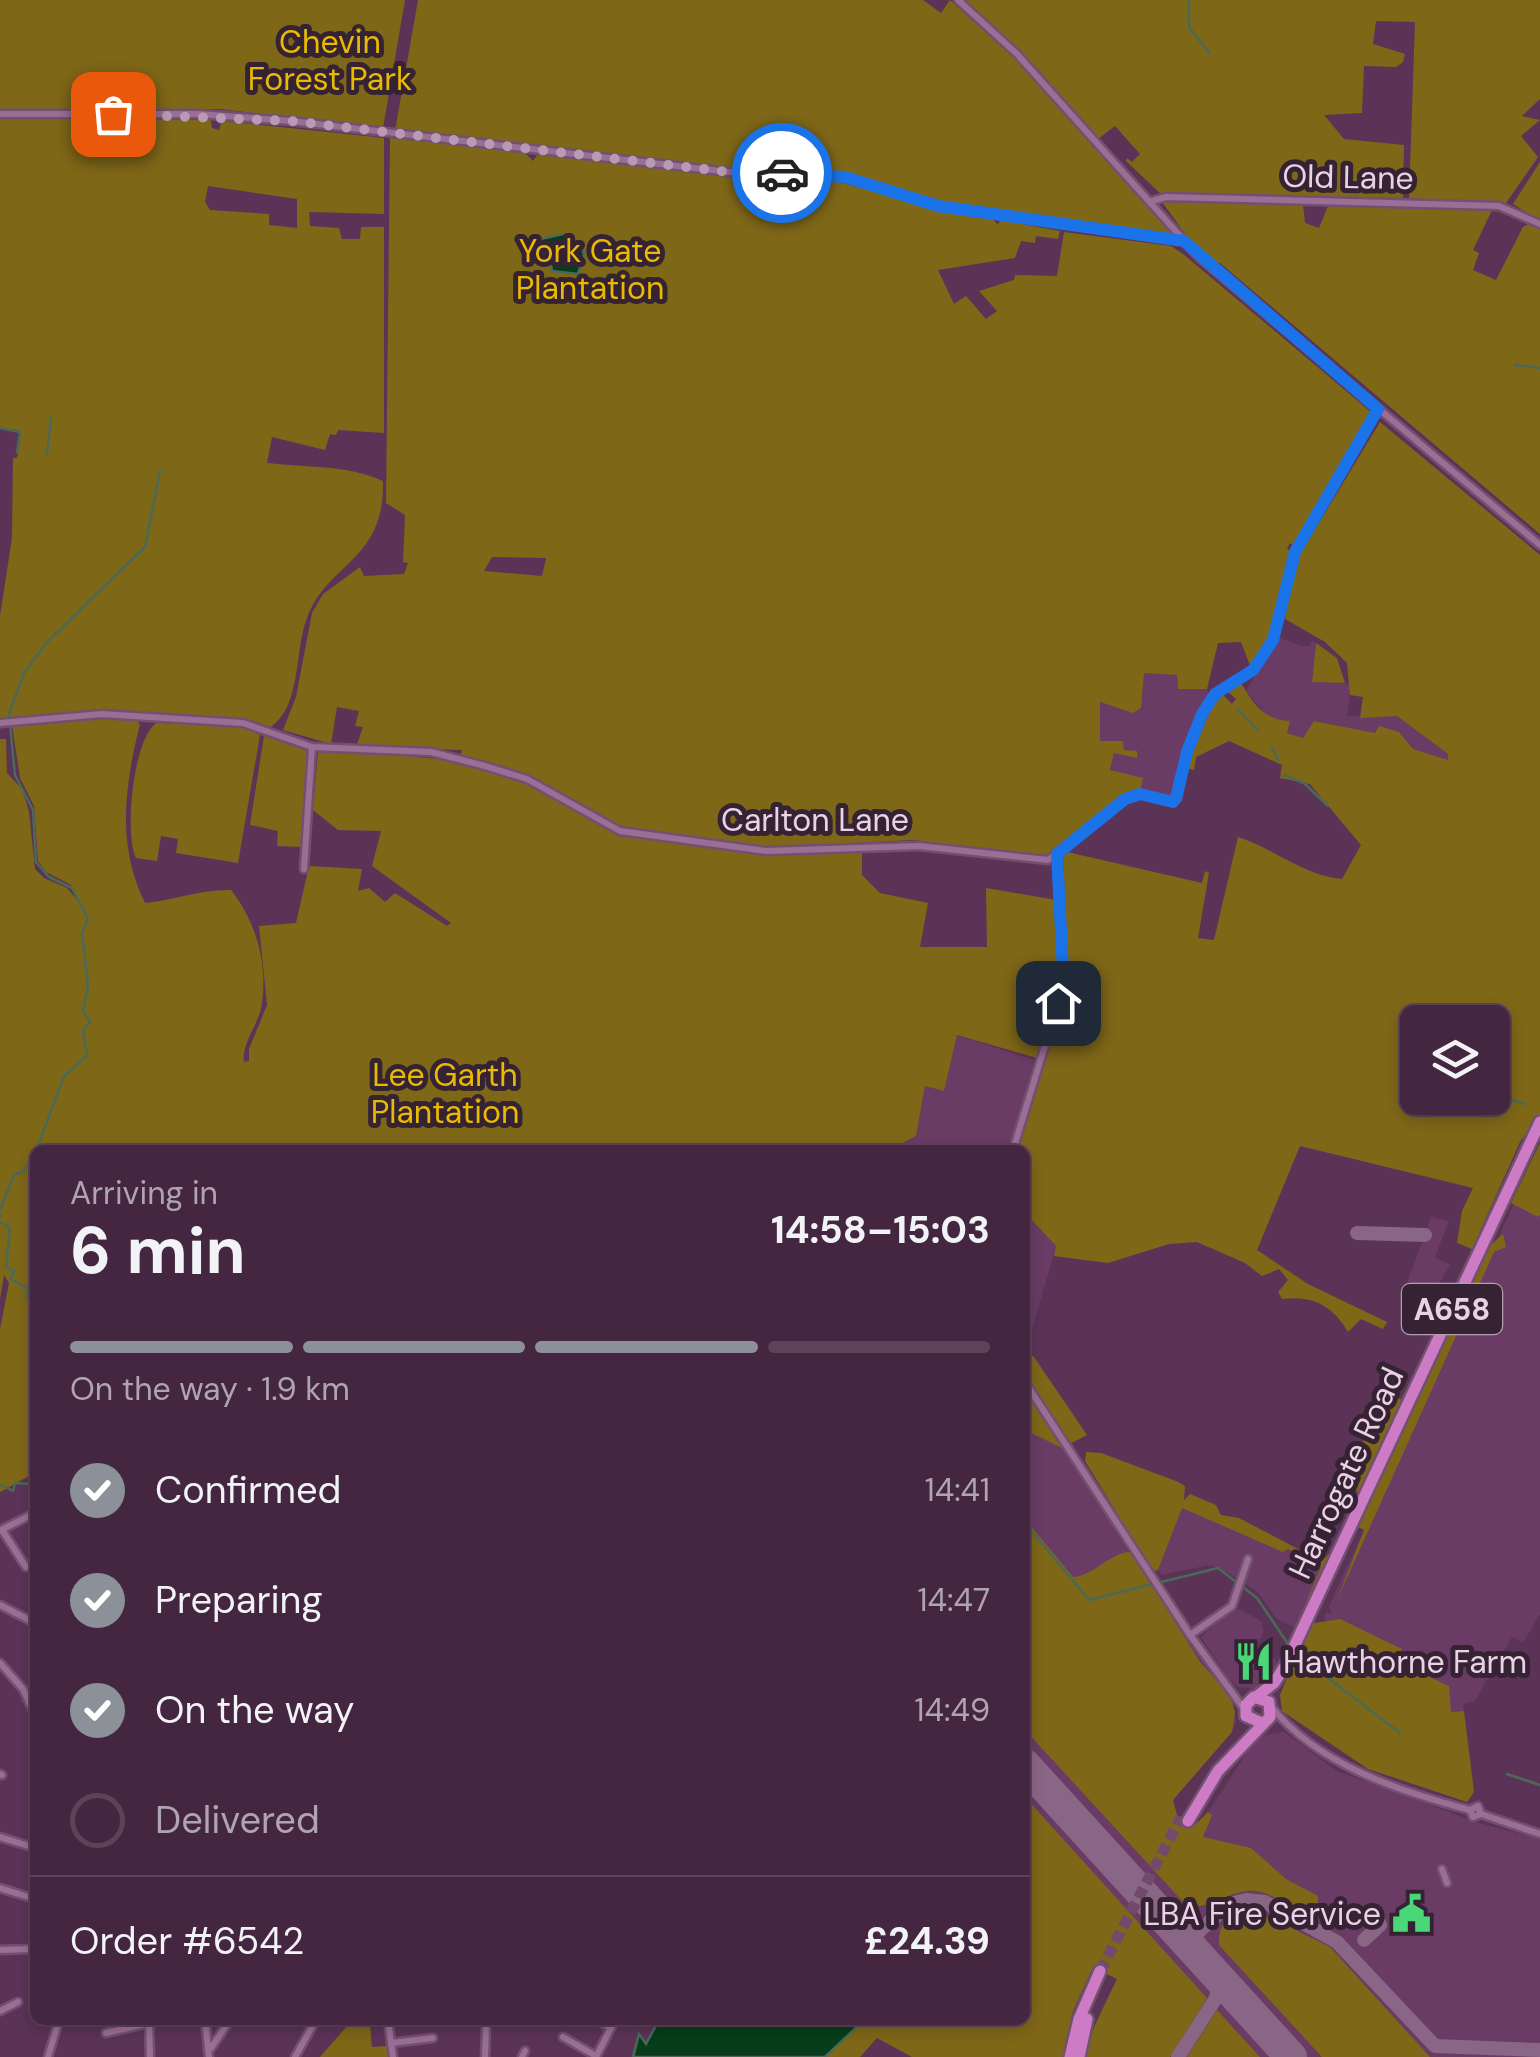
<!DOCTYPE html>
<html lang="en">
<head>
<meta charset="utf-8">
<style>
  body { margin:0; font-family:"DM Sans",sans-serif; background:#4b2e48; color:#f1f3f6; height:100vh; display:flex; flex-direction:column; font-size:38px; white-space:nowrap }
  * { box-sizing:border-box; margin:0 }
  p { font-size:32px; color:#afa5b1 }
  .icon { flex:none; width:55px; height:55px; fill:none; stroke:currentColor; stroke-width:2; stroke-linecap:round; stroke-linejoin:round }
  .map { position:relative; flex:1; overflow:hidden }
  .panel { position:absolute; left:30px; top:1145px; width:1000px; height:880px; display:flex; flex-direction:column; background:#442641; border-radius:15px; box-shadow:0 5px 15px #0003,0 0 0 2px #5c435a }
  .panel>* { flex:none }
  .buttons { position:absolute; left:1400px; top:1005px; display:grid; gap:20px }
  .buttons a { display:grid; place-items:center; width:110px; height:110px; border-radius:15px; background:#442641; box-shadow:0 5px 15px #0003,0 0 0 2px #5c435a; font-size:50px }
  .pin { position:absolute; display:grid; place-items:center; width:85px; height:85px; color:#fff; margin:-42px; border-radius:20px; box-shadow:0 5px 15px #0006 }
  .courier { position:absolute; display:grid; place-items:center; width:100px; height:100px; margin:-50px; border:8px solid #1a73e8; border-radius:50%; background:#fff; color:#222; box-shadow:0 2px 12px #0007 }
  .head em { font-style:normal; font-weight:700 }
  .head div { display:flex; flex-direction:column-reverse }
  .head { display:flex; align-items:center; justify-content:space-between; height:170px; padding:0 40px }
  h1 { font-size:65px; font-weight:700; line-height:75px }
  .bar { display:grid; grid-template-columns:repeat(4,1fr); gap:15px 10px; align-content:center; height:120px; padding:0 40px }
  .bar i { height:12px; border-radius:8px; background:#5c435a }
  .bar .selected { background:#8c9099 }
  .bar p { grid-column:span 4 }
  .line { display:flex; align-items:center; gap:25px; padding:0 40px; border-top:2px solid #5c435a }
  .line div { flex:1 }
  ol { padding:0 40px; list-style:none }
  li { display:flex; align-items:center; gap:30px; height:110px }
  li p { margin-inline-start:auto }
  li .icon { padding:10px; border-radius:50%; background:#8c9099; color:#fff; stroke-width:4 }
  li:last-child { color:#afa5b1 }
  li i { width:55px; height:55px; border:5px solid #5c435a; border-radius:50% }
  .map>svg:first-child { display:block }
  .built { fill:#693b65 }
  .green { fill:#7f6718; fill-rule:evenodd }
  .water { fill:#063e1b; stroke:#4a6a58; stroke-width:2.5 }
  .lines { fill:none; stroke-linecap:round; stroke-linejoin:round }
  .stream { stroke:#4a6a58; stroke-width:2.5 }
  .taxiway { stroke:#8a6686; stroke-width:14 }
  .runway { stroke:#8a6686; stroke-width:32 }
  .highway-tunnel { stroke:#704b6c; stroke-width:11; stroke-dasharray:11 5.5; stroke-linecap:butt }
  .minor-casing { stroke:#72506f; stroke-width:11 }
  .highway-casing { stroke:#72506f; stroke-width:16 }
  .minor { stroke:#9b6e96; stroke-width:6 }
  .highway { stroke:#ce7bc6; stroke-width:11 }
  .done { stroke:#b89ab4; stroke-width:10; stroke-dasharray:0 18 }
  .route { stroke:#1a73e8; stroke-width:12 }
  .labels { text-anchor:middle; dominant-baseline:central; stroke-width:10; stroke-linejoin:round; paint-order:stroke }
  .shield { fill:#352333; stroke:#b49db0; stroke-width:2.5 }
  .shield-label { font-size:30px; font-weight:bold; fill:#ead1e6 }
  .park-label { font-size:32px; fill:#e9ba00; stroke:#352333 }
  .street-label { font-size:32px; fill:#ead1e6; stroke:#352333 }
  .poi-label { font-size:32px; fill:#ead1e6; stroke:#352333; text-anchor:start }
</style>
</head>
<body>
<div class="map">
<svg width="1540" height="2057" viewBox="0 0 1540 2057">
  <rect width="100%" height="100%" fill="#5b3357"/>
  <!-- built -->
  <g class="built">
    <polygon points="83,119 134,119 128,156 84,152"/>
    <polygon points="1278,637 1301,646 1310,646 1312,640 1316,643 1312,681 1351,684 1347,716 1397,716 1448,754 1448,760 1413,749 1399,732 1379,727 1375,733 1315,721 1303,738 1287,733 1290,721 1270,720 1246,691"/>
    <polygon points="1143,672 1178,675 1179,689 1207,689 1209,695 1193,727 1172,799 1140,793 1110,770 1114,752 1124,750 1100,741 1099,702 1133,712"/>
    <polygon points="956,1035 1034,1060 1009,1150 889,1150 916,1136 925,1086 944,1091"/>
    <polygon points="1533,1162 1540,1165 1540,1614 1523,1643 1512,1637 1474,1702 1463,1704 1464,1711 1451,1712 1396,1661 1402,1650 1324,1620 1326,1612 1332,1614 1329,1606"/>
    <polygon points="1027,1215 1056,1246 1026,1351 1025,1220"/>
    <polygon points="1431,1217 1449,1221 1435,1257 1450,1265 1434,1292 1407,1283"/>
    <polygon points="1025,1430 1066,1446 1153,1594 1233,1702 1236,1722 1232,1732 1181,1786 1173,1800 1177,1815 1201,1823 1257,1737 1284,1732 1337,1771 1479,1823 1540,1839 1540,2057 1095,2057 1113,2025 1101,2011 1117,1979 1093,1967 1083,1986 1025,1910"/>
    <polygon points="1184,1502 1328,1564 1297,1629 1277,1619 1257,1591 1222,1569 1209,1565 1162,1575 1158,1570"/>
    <polygon points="1240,1609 1261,1621 1264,1631 1255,1649 1276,1660 1278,1668 1255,1689 1238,1687 1229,1679 1201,1637 1227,1614"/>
  </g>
  <!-- green -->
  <g class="green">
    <polygon points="0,0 405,0 383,128 220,109 0,109"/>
    <polygon points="418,0 923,0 941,13 950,0 1022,65 1175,237 940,204 823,173 748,171 395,131"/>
    <polygon points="964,0 1540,0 1540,99 1522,116 1540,120 1521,136 1538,157 1506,203 1409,200 1415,22 1376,21 1373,44 1405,54 1403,62 1396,67 1364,66 1362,113 1324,115 1344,139 1404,145 1403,198 1162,195 1126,161 1127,158 1132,162 1140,154 1115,126 1098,139 1018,50"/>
    <path d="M 0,119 L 83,119 L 84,152 L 128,156 L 134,119 L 211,120 L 212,128 L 219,130 L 222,121 L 384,138 L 384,214 L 309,212 L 310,226 L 339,228 L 342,239 L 360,239 L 361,227 L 384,227 L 384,433 L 338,430 L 336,435 L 330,434 L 325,450 L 272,437 L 267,463 C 307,468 345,464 383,481 C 385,561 328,562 307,618 C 294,651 302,705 271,727 L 247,719 L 128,711 L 0,720 L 0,616 L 12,538 L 13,458 L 17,458 L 21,431 L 0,427 ZM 208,186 L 297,199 L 297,228 L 269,225 L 269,214 L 210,210 L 205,202 Z"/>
    <path d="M 390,138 L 522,150 L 533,161 L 539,153 L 751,178 L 825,178 L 939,210 L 992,218 L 998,225 L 1000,220 L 1060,231 L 1058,239 L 1036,236 L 1035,243 L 1021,241 L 1015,258 L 938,270 L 954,304 L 966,296 L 986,319 L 997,311 L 979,291 L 1014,280 L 1015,275 L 1057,276 L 1064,232 L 1171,246 L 1183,254 L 1371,412 L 1294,546 L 1290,543 L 1287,549 L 1294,553 C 1278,592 1279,633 1251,668 L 1241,642 L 1218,643 L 1207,689 L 1178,689 L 1177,675 L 1144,673 L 1141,708 L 1133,713 L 1100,702 L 1100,741 L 1123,741 L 1124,750 L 1137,751 L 1137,758 L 1114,753 L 1110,770 L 1143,778 L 1140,793 L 1122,798 L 1048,856 L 912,840 L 762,848 L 623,829 L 498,767 L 460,756 L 462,750 L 356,747 L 363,727 L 355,726 L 359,711 L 337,707 L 331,744 L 283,730 L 296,697 L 312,613 L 323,594 L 360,567 L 364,576 L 404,574 L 408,563 L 403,562 L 405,515 L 386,503 ZM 492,557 L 546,558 L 546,559 L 542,576 L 484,571 Z"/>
    <polygon points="1540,162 1540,221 1513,204"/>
    <polygon points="1162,202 1303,205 1305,223 1319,228 1328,206 1492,210 1473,250 1479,253 1473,270 1496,280 1523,227 1531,223 1540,229 1540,534 1220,263 1214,264 1199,253"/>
    <path d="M 1380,422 L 1540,555 L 1540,1115 L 1520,1142 L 1472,1249 L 1457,1243 L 1462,1211 L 1473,1188 L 1300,1146 L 1257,1250 L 1308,1284 L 1387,1322 L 1383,1329 L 1361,1319 L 1348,1332 C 1333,1306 1313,1295 1282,1299 L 1278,1292 L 1288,1280 L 1279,1269 L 1262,1276 L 1245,1263 L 1197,1242 L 1169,1244 L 1108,1263 L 1054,1256 L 1056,1246 L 1027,1215 L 1025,1220 L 1025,1150 L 1018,1150 L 1068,987 L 1063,851 L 1202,883 L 1205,871 L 1209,873 L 1198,938 L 1214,940 L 1238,837 C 1275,849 1305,876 1342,879 L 1361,845 L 1310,784 L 1280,778 L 1282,765 L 1229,741 L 1196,757 L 1194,770 L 1186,768 L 1213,701 L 1221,693 L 1232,704 L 1236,699 L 1226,690 L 1241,683 C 1255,705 1262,719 1290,721 L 1287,733 L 1303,738 L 1314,721 L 1375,733 L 1379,726 L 1399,732 L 1413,749 L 1448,760 L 1448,754 L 1397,716 L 1360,718 L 1363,697 L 1350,695 L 1347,663 L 1325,642 L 1285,619 L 1296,561 ZM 1418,1022 L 1492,1022 L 1492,1098 L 1418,1098 Z"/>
    <polygon points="1316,643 1337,658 1345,683 1312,682"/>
    <path d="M 95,717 L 135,719 L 140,724 C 125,785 116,844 145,903 C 176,900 200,889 231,890 C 255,920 268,962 262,1003 C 260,1023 241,1043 244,1062 L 249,1061 L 249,1049 L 267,1005 L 259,926 L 296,923 L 309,866 L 362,869 L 358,891 L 369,888 L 385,902 L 395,893 L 447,926 L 451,923 L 372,866 L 381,831 L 338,830 L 313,810 L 318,752 L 322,750 C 393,757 465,753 531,784 C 564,799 588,826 625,834 C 704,852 782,852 862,851 L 862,875 L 880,893 L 928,903 L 920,947 L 987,947 L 986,888 L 1057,900 L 1058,986 L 1037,1058 L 957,1035 L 944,1091 L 925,1086 L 916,1136 L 889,1150 L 35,1150 L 35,1478 L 31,1475 L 0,1492 L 0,1329 L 9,1283 L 4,1275 L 0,1299 L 0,739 L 6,739 L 7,773 L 22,789 L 29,812 L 35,869 L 44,878 L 67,888 L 80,903 L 71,885 L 46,872 L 38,861 L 34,806 L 20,778 L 12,725 Z"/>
    <path d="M 156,723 L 242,726 L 260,735 L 238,863 L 176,853 L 178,839 L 161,836 L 157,861 L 136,858 C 124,834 133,740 156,723 Z"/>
    <polygon points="264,736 310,751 303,847 277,846 278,831 250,825"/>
    <polygon points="1540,1143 1540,1215 1538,1217 1511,1203"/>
    <polygon points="1503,1234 1506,1247 1494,1252 1337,1600 1364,1530 1356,1526 1488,1247"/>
    <polygon points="1025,1351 1034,1357 1087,1435 1062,1448 1025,1430"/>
    <polygon points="1395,1397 1403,1400 1361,1497 1350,1482 1359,1447"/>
    <polygon points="1086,1452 1101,1453 1176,1481 1185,1486 1184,1500 1190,1494 1216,1505 1221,1515 1239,1518 1321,1561 1330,1553 1355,1500 1358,1502 1311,1600 1307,1599 1321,1567 1288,1549 1283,1552 1182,1508 1158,1570 1153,1572 1085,1461"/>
    <path d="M 1031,1526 L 1073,1577 C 1094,1576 1112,1550 1132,1552 L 1200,1662 L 1230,1695 L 1235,1712 L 1232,1732 L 1173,1800 L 1177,1815 L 1195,1825 L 1208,1812 L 1212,1815 L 1203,1837 L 1251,1848 L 1286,1879 L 1318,1896 L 1317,1915 C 1296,1916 1278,1894 1256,1891 C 1228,1888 1212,1913 1185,1904 L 1025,1730 L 1025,1531 Z"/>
    <polygon points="1340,1619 1402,1649 1397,1662 1449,1686 1451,1712 1464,1711 1474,1792 1467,1802 1368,1769 1282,1711 1280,1695 1309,1624"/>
    <polygon points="1025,1797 1207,1998 1170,2057 1086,2057 1094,2027 1117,1979 1093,1967 1073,2011 1063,2057 912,2057 877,2038 860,2057 825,2057 864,2020 1025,2020"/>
    <path d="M 1251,1908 L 1330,1947 L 1430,2057 L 1322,2057 L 1219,1945 C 1218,1924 1228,1909 1251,1908 Z"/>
    <polygon points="1217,2010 1260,2057 1187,2057"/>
    <polygon points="363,2023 370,2024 372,2047 388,2046 389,2057 320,2057 348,2025"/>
  </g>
  <!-- water -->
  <g class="water">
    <polygon points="563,234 581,245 584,255 578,274 552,271 550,257 541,245 541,239"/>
    <polygon points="659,2020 864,2020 825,2057 633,2057 639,2034 646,2044"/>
  </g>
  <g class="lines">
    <!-- stream -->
    <g class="stream">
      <polyline points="1189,0 1189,27 1210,54"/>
      <polyline points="321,37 325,33"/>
      <polyline points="307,48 319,38"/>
      <polyline points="1515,365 1540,368"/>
      <polyline points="0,428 20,432 17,452"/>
      <polyline points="47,453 51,417"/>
      <polyline points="1237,708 1258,731"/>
      <polyline points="1272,747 1278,760"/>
      <polyline points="1284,775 1304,783 1328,806"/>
      <polyline points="1402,1070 1418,1072"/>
      <polyline points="1492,1093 1525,1104"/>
      <polyline points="0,1210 14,1175 22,1172 34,1157 64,1076 87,1056 83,1030 90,1022 83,1011 88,987 82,933 88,919 72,888 49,877 36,862 33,810 15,775 9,714 24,673 47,642 145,547 160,471"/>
      <polyline points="0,1215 0,1217"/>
      <polyline points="0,1222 10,1228 6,1267 14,1271 11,1279 28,1289 26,1296 35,1307"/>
      <polyline points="0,1484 13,1491 15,1483 29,1484 35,1470"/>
      <polyline points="1025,1523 1089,1600 1218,1568 1257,1598 1288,1644"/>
      <polyline points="1297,1654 1400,1733"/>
      <polyline points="1507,1774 1540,1785"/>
    </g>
    <!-- taxiway -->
    <g class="taxiway">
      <polyline points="1357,1233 1425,1235"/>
      <polyline points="1175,1929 1186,1935 1199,1931 1194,1942 1198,1954"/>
      <polyline points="1199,1931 1230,1904 1246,1900 1265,1902 1337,1942 1435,2046 1540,2050"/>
      <polyline points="1364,1940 1380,1925"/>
      <polyline points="1212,1970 1220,1984 1216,1998 1230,1995 1245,2006"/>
      <polyline points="1178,2057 1216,1998"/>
    </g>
    <!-- runway -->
    <polyline class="runway" points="1025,1765 1291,2057"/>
    <!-- highway-tunnel -->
    <polyline class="highway-tunnel" points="1100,1971 1181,1817"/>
    <defs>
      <g id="minor">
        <polyline points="958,0 1017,54 1198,256 1540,545"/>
        <polyline points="0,114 198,114 291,121 746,174 845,177 938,206 1184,241"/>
        <polyline points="1152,201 1166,197 1499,206 1540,224"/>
        <polyline points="0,723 102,714 243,723 312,747 431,752 485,766 527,779 620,831 766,851 919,846 1048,860 1125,799 1140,794 1173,802 1177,798 1187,752 1208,704 1219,691 1253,670 1273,640 1295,552 1378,409"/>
        <polyline points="304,869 312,747"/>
        <polyline points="1013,1150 1058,1003 1063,971 1057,856"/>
        <polyline points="1025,1382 1190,1635 1244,1709"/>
        <polyline points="1,1530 35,1513"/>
        <polyline points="2,1530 26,1567"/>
        <polyline points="0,1605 35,1623"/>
        <polyline points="1190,1635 1232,1606 1248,1559"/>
        <polyline points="0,1663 23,1689 35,1715"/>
        <path d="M 1271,1706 C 1316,1764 1401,1792 1470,1810"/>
        <polyline points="0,1774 2,1775"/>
        <polyline points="1481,1814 1478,1806 1470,1810 1473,1817 1481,1814 1540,1834"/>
        <polyline points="0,1837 35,1848"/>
        <polyline points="1442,1869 1447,1883"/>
        <polyline points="0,1888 35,1899"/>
        <polyline points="0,1950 32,1949"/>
        <polyline points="0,2011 18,2002"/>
        <polyline points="205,2020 209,2057"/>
        <polyline points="388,2020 393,2057"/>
        <polyline points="597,2020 611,2028"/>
        <polyline points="149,2021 150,2057"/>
        <polyline points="106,2033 150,2023"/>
        <polyline points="563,2037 596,2056"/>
        <polyline points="391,2043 433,2038"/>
        <polyline points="211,2048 230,2020"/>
        <polyline points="48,2057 59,2020"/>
        <polyline points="295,2057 316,2020"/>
        <polyline points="485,2057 486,2029"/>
        <polyline points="522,2057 525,2051"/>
        <polyline points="596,2057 615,2020"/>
      </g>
      <g id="highway">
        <polyline points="1256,1697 1274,1683 1285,1666 1540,1122"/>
        <polyline points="1188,1821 1218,1771 1270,1717 1269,1702 1254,1697 1246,1705 1246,1716 1262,1723"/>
        <polyline points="1070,2057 1079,2019 1100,1971"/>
        <polyline points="1079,2057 1087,2019"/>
      </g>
    </defs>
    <!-- minor casing -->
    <use href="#minor" class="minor-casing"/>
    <!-- highway casing -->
    <use href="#highway" class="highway-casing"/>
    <!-- minor -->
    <use href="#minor" class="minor"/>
    <!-- highway -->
    <use href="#highway" class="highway"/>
  </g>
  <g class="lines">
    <!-- done -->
    <polyline class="done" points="113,114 291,121 746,174 782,173"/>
    <!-- route -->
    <polyline class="route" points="782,173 845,177 938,206 1184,241 1378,409 1295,552 1273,640 1253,670 1215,694 1202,714 1187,752 1176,798 1173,802 1140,794 1125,799 1057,854 1063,971 1058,1003"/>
  </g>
  <!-- icons -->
  <defs>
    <symbol id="restaurant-bare" viewBox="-9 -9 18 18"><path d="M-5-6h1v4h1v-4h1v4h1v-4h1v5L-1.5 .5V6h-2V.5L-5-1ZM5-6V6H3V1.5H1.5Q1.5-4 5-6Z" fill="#4ad778" stroke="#352333" stroke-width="2.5" paint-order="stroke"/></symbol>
    <symbol id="civic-bare" viewBox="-9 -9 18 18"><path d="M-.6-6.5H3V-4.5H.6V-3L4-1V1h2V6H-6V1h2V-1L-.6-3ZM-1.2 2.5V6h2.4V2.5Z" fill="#4ad778" stroke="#352333" stroke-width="2.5" paint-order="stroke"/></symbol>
  </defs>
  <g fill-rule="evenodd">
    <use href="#restaurant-bare" x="1226" y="1634" width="55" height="55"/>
    <use href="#civic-bare" x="1384" y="1886" width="55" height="55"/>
  </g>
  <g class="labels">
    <!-- shield labels -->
    <rect class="shield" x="1402" y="1284" width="100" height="50" rx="8"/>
    <g class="shield-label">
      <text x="1452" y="1309">A658</text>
    </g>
    <!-- park labels -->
    <g class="park-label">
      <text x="330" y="42">Chevin<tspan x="330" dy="37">Forest Park</tspan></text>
      <text x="590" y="251">York Gate<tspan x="590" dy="37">Plantation</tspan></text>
      <text x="445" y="1075">Lee Garth<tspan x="445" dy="37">Plantation</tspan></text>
    </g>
    <!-- street labels -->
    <g class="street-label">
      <text transform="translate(1348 177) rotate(1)">Old Lane</text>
      <text x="815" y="820">Carlton Lane</text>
      <text transform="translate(1346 1473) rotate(-65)">Harrogate Road</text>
    </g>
    <!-- poi labels -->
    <g class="poi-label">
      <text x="1283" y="1662">Hawthorne Farm</text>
      <text x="1381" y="1914" text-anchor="end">LBA Fire Service</text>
    </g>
  </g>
</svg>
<div class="buttons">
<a><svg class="icon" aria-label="layers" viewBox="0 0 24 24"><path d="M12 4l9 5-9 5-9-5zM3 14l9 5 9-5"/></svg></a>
</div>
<div class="pin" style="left:113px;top:114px;background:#ea580c"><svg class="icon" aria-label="bag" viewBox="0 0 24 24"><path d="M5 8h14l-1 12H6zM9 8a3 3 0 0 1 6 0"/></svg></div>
<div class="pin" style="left:1058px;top:1003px;background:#1f2937"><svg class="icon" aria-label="home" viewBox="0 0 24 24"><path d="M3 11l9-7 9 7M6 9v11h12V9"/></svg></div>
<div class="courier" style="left:782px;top:173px"><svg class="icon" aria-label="car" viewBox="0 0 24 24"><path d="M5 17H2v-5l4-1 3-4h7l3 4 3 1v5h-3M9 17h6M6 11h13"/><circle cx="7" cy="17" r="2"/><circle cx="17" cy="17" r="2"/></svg></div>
<section class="panel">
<div class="head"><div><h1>6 min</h1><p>Arriving in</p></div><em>14:58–15:03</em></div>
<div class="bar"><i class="selected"></i><i class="selected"></i><i class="selected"></i><i></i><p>On the way · 1.9 km</p></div>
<ol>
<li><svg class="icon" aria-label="check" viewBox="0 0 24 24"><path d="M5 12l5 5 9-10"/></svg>Confirmed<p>14:41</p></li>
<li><svg class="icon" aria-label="check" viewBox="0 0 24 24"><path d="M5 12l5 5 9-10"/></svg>Preparing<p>14:47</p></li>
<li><svg class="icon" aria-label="check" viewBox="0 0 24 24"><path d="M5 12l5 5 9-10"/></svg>On the way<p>14:49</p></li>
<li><i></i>Delivered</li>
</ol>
<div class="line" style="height:130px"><div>Order #6542</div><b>£24.39</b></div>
</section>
</div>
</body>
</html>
